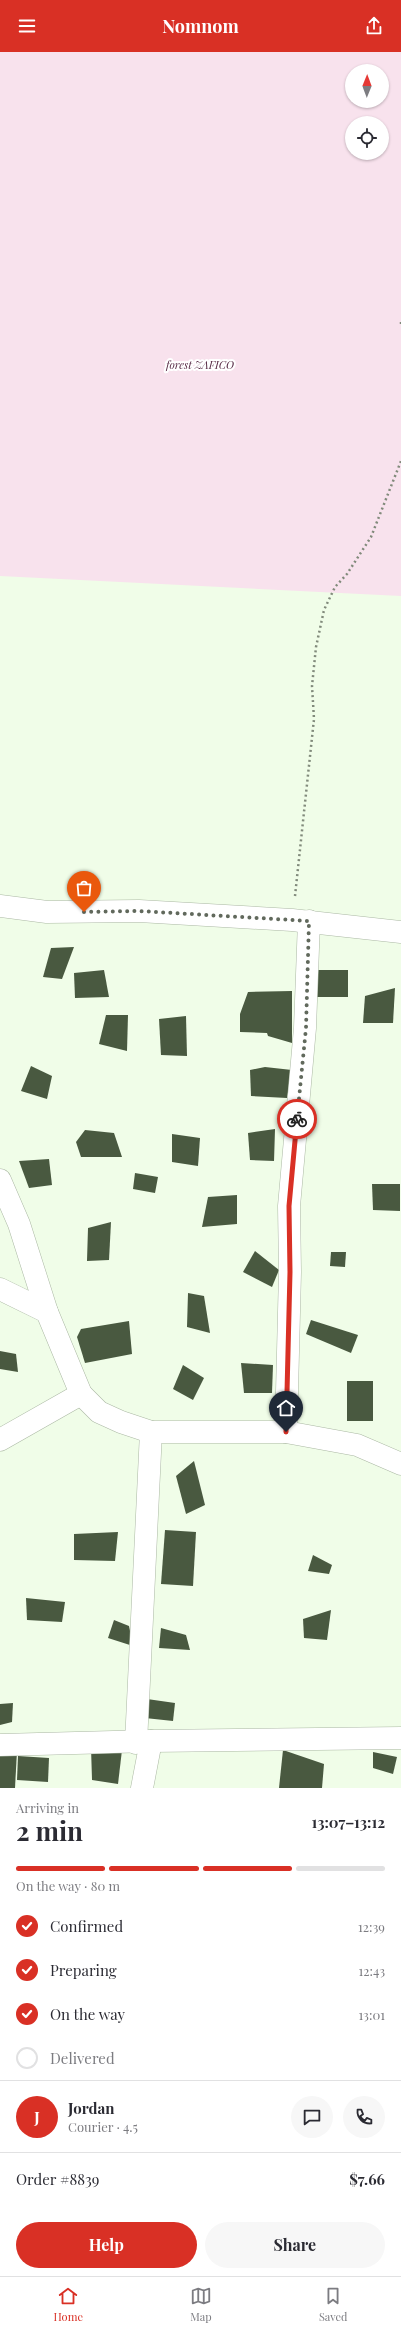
<!DOCTYPE html>
<html lang="en">
<head>
<meta charset="utf-8">
<style>
  body { margin:0; font-family:"Playfair Display",serif; background:#f7f7f7; color:#2b2b33; height:100vh; display:flex; flex-direction:column; font-size:15px; white-space:nowrap }
  * { box-sizing:border-box; margin:0 }
  p { font-size:13px; color:#7c7c81 }
  .icon { flex:none; width:22px; height:22px; fill:none; stroke:currentColor; stroke-width:2; stroke-linecap:round; stroke-linejoin:round }
  .map { position:relative; height:1736px; overflow:hidden }
  .side { display:flex; flex-direction:column; background:#fff; flex:1 }
  .side>* { flex:none }
  .needle { width:26px; rotate:1deg }
  .buttons { position:absolute; left:345px; top:12px; display:grid; gap:8px }
  .buttons a { display:grid; place-items:center; width:44px; height:44px; border-radius:50%; background:#fff; box-shadow:0 1px 3px #0004; font-size:20px }
  .pin { position:absolute; display:grid; place-items:center; width:34px; height:34px; color:#fff; margin:-41px -17px; border-radius:50% 50% 50% 0; rotate:-45deg; box-shadow:0 0 4px #0007 }
  .pin .icon { rotate:45deg }
  .courier { position:absolute; display:grid; place-items:center; width:40px; height:40px; margin:-20px; border:3px solid #d93025; border-radius:50%; background:#fff; color:#222; box-shadow:0 1px 5px #0007 }
  .head em { font-style:normal; font-weight:700 }
  .head div { display:flex; flex-direction:column-reverse }
  .head { display:flex; align-items:center; justify-content:space-between; height:68px; padding:0 16px }
  h1 { font-size:26px; font-weight:700; line-height:30px }
  .bar { display:grid; grid-template-columns:repeat(4,1fr); gap:6px 4px; align-content:center; height:48px; padding:0 16px }
  .bar i { height:5px; border-radius:3px; background:#e1e1e2 }
  .bar .on { background:#d93025 }
  .bar p { grid-column:span 4 }
  .line { display:flex; align-items:center; gap:10px; padding:0 16px; border-top:1px solid #e1e1e2 }
  .line div { flex:1 }
  .round { display:grid; place-items:center; flex:none; width:42px; height:42px; border-radius:21px; background:#f7f7f7 }
  ol { padding:0 16px; list-style:none }
  li { display:flex; align-items:center; gap:12px; height:44px }
  li p { margin-inline-start:auto }
  li .icon { padding:4px; border-radius:50%; background:#d93025; color:#fff; stroke-width:4 }
  li:last-child { color:#7c7c81 }
  li i { width:22px; height:22px; border:2px solid #e1e1e2; border-radius:50% }
  .button { display:flex; gap:8px; margin-top:auto; padding:8px 16px }
  .button a { flex:1; height:46px; border-radius:24px; background:#d93025; color:#fff; font-size:16px; font-weight:700; line-height:46px; text-align:center }
  .button a+a { background:#f7f7f7; color:#2b2b33 }
  header { display:flex; justify-content:space-between; align-items:center; height:52px; padding:0 16px; background:#d93025; color:#fff; font-size:18px; font-weight:700 }
  .tabs { display:flex; justify-content:space-around; align-items:center; height:56px; border-top:1px solid #e1e1e2; background:#fff; font-size:11px; color:#7c7c81 }
  .tabs a { display:grid; justify-items:center; gap:2px }
  .tabs .on { color:#d93025 }
  .map>svg:first-child { display:block }
  .green { fill:#f8e2ed; fill-rule:evenodd }
  .building { fill:#495940 }
  .lines { fill:none; stroke-linecap:round; stroke-linejoin:round }
  .minor-casing { stroke:#abb8a4; stroke-width:23 }
  .path { stroke:#818a7b; stroke-width:2.5; stroke-dasharray:2 3; stroke-linecap:butt }
  .minor { stroke:#fff; stroke-width:22 }
  .done { stroke:#61695c; stroke-width:4; stroke-dasharray:0 7.2 }
  .route { stroke:#d93025; stroke-width:5 }
  .labels { text-anchor:middle; dominant-baseline:central; stroke-width:4; stroke-linejoin:round; paint-order:stroke }
  .park-label { font-size:11px; font-style:italic; fill:#572a45; stroke:#fff }
</style>
</head>
<body>
<header><svg class="icon" aria-label="menu" viewBox="0 0 24 24"><path d="M4 6h16M4 12h16M4 18h16"/></svg>Nomnom<svg class="icon" aria-label="share" viewBox="0 0 24 24"><path d="M12 15V3M7 8l5-5 5 5M5 13v7h14v-7"/></svg></header>
<div class="map">
<svg width="401" height="1736" viewBox="0 0 401 1736">
  <rect width="100%" height="100%" fill="#f0fde8"/>
  <!-- green -->
  <path class="green" d="M 0,0 L 401,0 L 401,544 L 0,524 ZM 352,19 L 382,19 L 382,49 L 352,49 ZM 352,71 L 382,71 L 382,101 L 352,101 Z"/>
  <!-- building -->
  <g class="building">
    <polygon points="74,895 62,927 43,925 51,896"/>
    <polygon points="104,918 109,945 75,946 74,921"/>
    <rect x="316" y="918" width="32" height="27"/>
    <polygon points="395,936 393,971 363,971 365,944"/>
    <polygon points="292,939 292,991 268,984 267,981 240,980 240,962 248,940"/>
    <polygon points="106,963 128,963 127,999 99,992"/>
    <polygon points="186,964 187,1004 161,1003 159,967"/>
    <polygon points="31,1014 52,1024 47,1047 21,1039"/>
    <polygon points="265,1015 292,1018 287,1046 251,1044 250,1018"/>
    <polygon points="275,1077 274,1109 250,1108 248,1081"/>
    <polygon points="85,1078 114,1081 122,1105 81,1105 76,1090"/>
    <polygon points="172,1082 200,1086 198,1114 172,1110"/>
    <polygon points="49,1107 52,1133 29,1136 19,1109"/>
    <polygon points="135,1121 158,1125 155,1141 133,1137"/>
    <polygon points="372,1132 400,1132 400,1159 373,1158"/>
    <polygon points="237,1143 237,1172 202,1175 208,1145"/>
    <polygon points="111,1170 109,1208 87,1209 88,1176"/>
    <polygon points="255,1199 279,1218 272,1235 243,1220"/>
    <polygon points="331,1200 346,1200 345,1215 330,1214"/>
    <polygon points="188,1241 204,1244 210,1281 187,1275"/>
    <polygon points="311,1268 358,1283 351,1301 306,1282"/>
    <polygon points="129,1269 132,1302 85,1311 77,1285 81,1277"/>
    <polygon points="0,1299 16,1302 18,1320 0,1317"/>
    <polygon points="241,1311 273,1313 272,1341 244,1341"/>
    <polygon points="183,1313 204,1326 193,1348 173,1337"/>
    <rect x="347" y="1329" width="26" height="40"/>
    <polygon points="194,1409 205,1453 186,1462 176,1424"/>
    <polygon points="165,1478 196,1480 193,1534 161,1532"/>
    <polygon points="118,1480 115,1509 74,1508 74,1482"/>
    <polygon points="313,1503 332,1513 329,1522 308,1519"/>
    <polygon points="26,1546 65,1550 62,1570 27,1568"/>
    <polygon points="331,1558 327,1588 304,1586 303,1567"/>
    <polygon points="114,1568 129,1574 133,1594 108,1586"/>
    <polygon points="161,1576 186,1583 190,1598 159,1596"/>
    <polygon points="147,1647 175,1651 173,1669 145,1666"/>
    <polygon points="13,1651 12,1670 0,1673 0,1652"/>
    <polygon points="91,1696 122,1698 118,1732 92,1728"/>
    <polygon points="0,1698 17,1699 15,1736 0,1736"/>
    <polygon points="283,1698 324,1712 322,1736 279,1736"/>
    <polygon points="373,1700 397,1705 393,1722 373,1716"/>
    <polygon points="18,1704 49,1706 48,1730 17,1728"/>
  </g>
  <g class="lines">
    <defs>
      <g id="minor">
        <polyline points="0,854 47,860 139,859 292,868 401,880"/>
        <polyline points="0,1128 19,1172 47,1260 81,1342 99,1360 121,1370 151,1380 286,1380 357,1393 401,1412"/>
        <polyline points="0,1237 47,1260"/>
        <polyline points="286,1380 290,1220 289,1154 305,976 309,869"/>
        <polyline points="0,1388 81,1342"/>
        <polyline points="136,1691 151,1380"/>
        <polyline points="0,1693 151,1689 401,1686"/>
        <polyline points="142,1736 151,1689"/>
      </g>
    </defs>
    <!-- minor casing -->
    <use href="#minor" class="minor-casing"/>
    <!-- path -->
    <g class="path">
      <polyline points="401,270 401,273"/>
      <polyline points="295,844 314,667 312,634 316,595 324,558 335,535 347,522 371,485 401,409"/>
    </g>
    <!-- minor -->
    <use href="#minor" class="minor"/>
  </g>
  <g class="lines">
    <!-- done -->
    <polyline class="done" points="84,860 139,859 309,869 306,976 297,1067"/>
    <!-- route -->
    <polyline class="route" points="286,1380 290,1220 289,1154 297,1067"/>
  </g>
  <g class="labels">
    <!-- park labels -->
    <g class="park-label">
      <text x="200" y="312">forest ZAFICO</text>
    </g>
  </g>
</svg>
<div class="buttons">
<a><svg class="needle" viewBox="-14 -14 28 28"><path d="M0-13l5 13h-10z" fill="#e53935"/><path d="M0 13l5-13h-10z" fill="#7c7c81"/></svg></a>
<a><svg class="icon" aria-label="locate" viewBox="0 0 24 24"><circle cx="12" cy="12" r="6"/><path d="M12 2v4M12 18v4M2 12h4M18 12h4"/></svg></a>
</div>
<div class="pin" style="left:84px;top:860px;background:#ea580c"><svg class="icon" aria-label="bag" viewBox="0 0 24 24"><path d="M5 8h14l-1 12H6zM9 8a3 3 0 0 1 6 0"/></svg></div>
<div class="pin" style="left:286px;top:1380px;background:#1f2937"><svg class="icon" aria-label="home" viewBox="0 0 24 24"><path d="M3 11l9-7 9 7M6 9v11h12V9"/></svg></div>
<div class="courier" style="left:297px;top:1067px"><svg class="icon" aria-label="bike" viewBox="0 0 24 24"><circle cx="6" cy="16" r="4"/><circle cx="18" cy="16" r="4"/><path d="M6 16l4-8h5l3 8M10 8l3 8H6M13 5h3"/></svg></div>
</div>
<section class="side">
<div class="head"><div><h1>2 min</h1><p>Arriving in</p></div><em>13:07–13:12</em></div>
<div class="bar"><i class="on"></i><i class="on"></i><i class="on"></i><i></i><p>On the way · 80 m</p></div>
<ol>
<li><svg class="icon" aria-label="check" viewBox="0 0 24 24"><path d="M5 12l5 5 9-10"/></svg>Confirmed<p>12:39</p></li>
<li><svg class="icon" aria-label="check" viewBox="0 0 24 24"><path d="M5 12l5 5 9-10"/></svg>Preparing<p>12:43</p></li>
<li><svg class="icon" aria-label="check" viewBox="0 0 24 24"><path d="M5 12l5 5 9-10"/></svg>On the way<p>13:01</p></li>
<li><i></i>Delivered</li>
</ol>
<div class="line" style="height:72px"><b class="round" style="background:#d93025;color:#fff">J</b><div><b>Jordan</b><p>Courier · 4.5</p></div><a class="round"><svg class="icon" aria-label="chat" viewBox="0 0 24 24"><path d="M4 5h16v11H9l-5 4z"/></svg></a><a class="round"><svg class="icon" aria-label="phone" viewBox="0 0 24 24"><path d="M5 4h4l2 5-3 2q2 4 5 5l2-3 5 2v4C11 20 4 13 5 4z"/></svg></a></div>
<div class="line" style="height:52px"><div>Order #8839</div><b>$7.66</b></div>
<div class="button"><a>Help</a><a>Share</a></div>
</section>
<nav class="tabs">
<a class="on"><svg class="icon" aria-label="home" viewBox="0 0 24 24"><path d="M3 11l9-7 9 7M6 9v11h12V9"/></svg>Home</a>
<a><svg class="icon" aria-label="map" viewBox="0 0 24 24"><path d="M3 6l6-2 6 2 6-2v14l-6 2-6-2-6 2zM9 4v14M15 6v14"/></svg>Map</a>
<a><svg class="icon" aria-label="saved" viewBox="0 0 24 24"><path d="M7 4h10v16l-5-4-5 4z"/></svg>Saved</a>
</nav>
</body>
</html>
